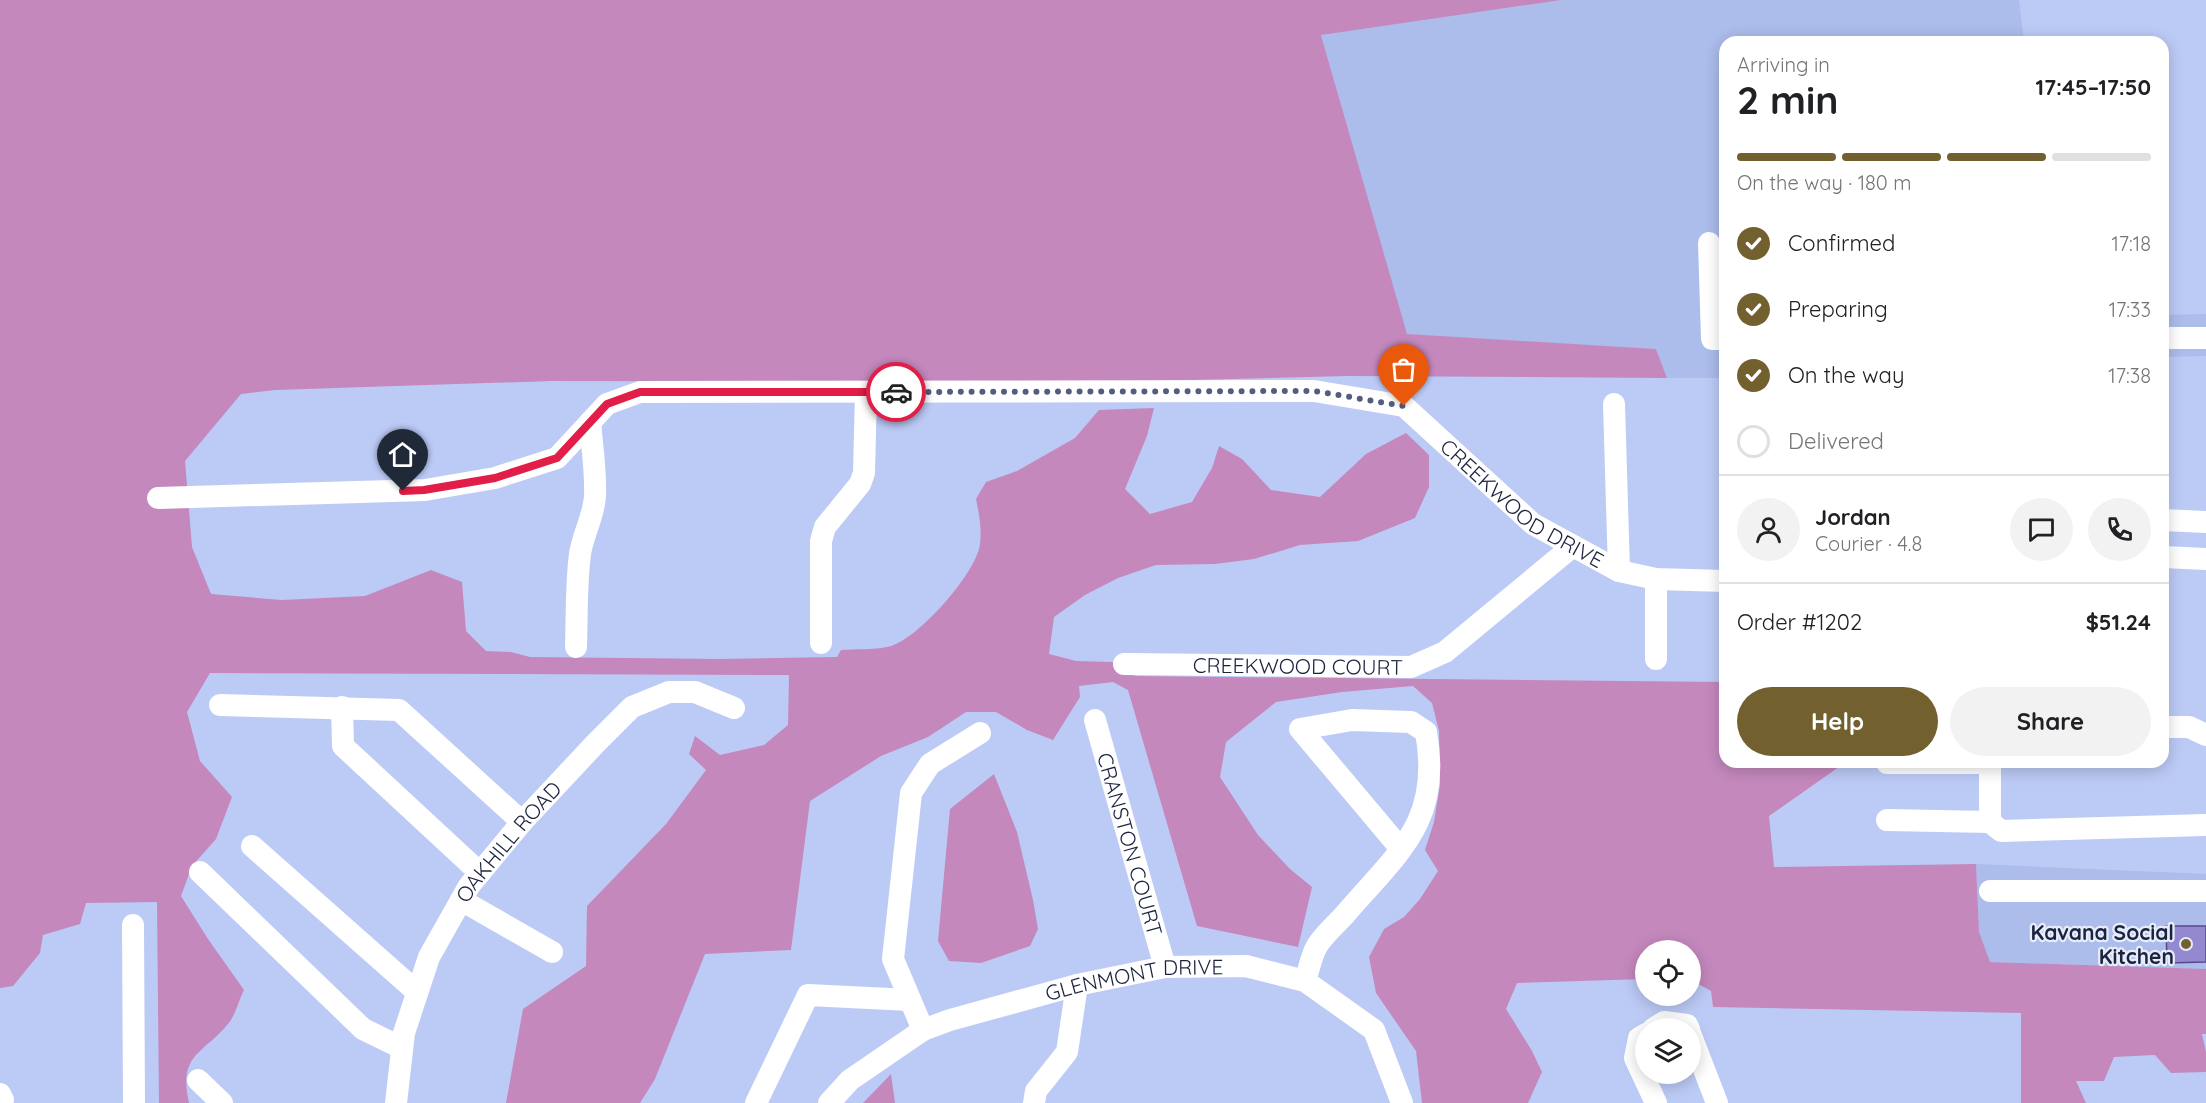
<!DOCTYPE html>
<html lang="en">
<head>
<meta charset="utf-8">
<style>
  body { margin:0; font-family:Quicksand,sans-serif; background:#f2f2f2; color:#202124; height:100vh; display:flex; flex-direction:column; font-size:22px; white-space:nowrap }
  * { box-sizing:border-box; margin:0 }
  p { font-size:20px; color:#757577 }
  .icon { flex:none; width:33px; height:33px; fill:none; stroke:currentColor; stroke-width:2; stroke-linecap:round; stroke-linejoin:round }
  .map { position:relative; flex:1; overflow:hidden }
  .drawer { position:absolute; left:1719px; top:36px; width:450px; height:732px; display:flex; flex-direction:column; background:#fff; border-radius:18px; box-shadow:0 3px 15px #0003 }
  .drawer>* { flex:none }
  .buttons { position:absolute; left:1635px; top:940px; display:grid; gap:12px }
  .buttons a { display:grid; place-items:center; width:66px; height:66px; border-radius:50%; background:#fff; box-shadow:0 3px 15px #0003; font-size:30px }
  .pin { position:absolute; display:grid; place-items:center; width:51px; height:51px; color:#fff; margin:-62px -26px; border-radius:50% 50% 50% 0; rotate:-45deg; box-shadow:0 0 6px #0007 }
  .pin .icon { rotate:45deg }
  .courier { position:absolute; display:grid; place-items:center; width:60px; height:60px; margin:-30px; border:4px solid #e11d48; border-radius:50%; background:#fff; color:#222; box-shadow:0 2px 8px #0007 }
  .summary em { font-style:normal; font-weight:700 }
  .summary div { display:flex; flex-direction:column-reverse }
  .summary { display:flex; align-items:center; justify-content:space-between; height:102px; padding:0 18px }
  h1 { font-size:39px; font-weight:700; line-height:45px }
  .bar { display:grid; grid-template-columns:repeat(4,1fr); gap:9px 6px; align-content:center; height:72px; padding:0 18px }
  .bar i { height:8px; border-radius:4px; background:#e0e0e0 }
  .bar .current { background:#72612f }
  .bar p { grid-column:span 4 }
  .line { display:flex; align-items:center; gap:15px; padding:0 18px; border-top:2px solid #e0e0e0 }
  .line div { flex:1 }
  .round { display:grid; place-items:center; flex:none; width:63px; height:63px; border-radius:32px; background:#f2f2f2 }
  ol { padding:0 18px; list-style:none }
  li { display:flex; align-items:center; gap:18px; height:66px }
  li p { margin-inline-start:auto }
  li .icon { padding:6px; border-radius:50%; background:#72612f; color:#fff; stroke-width:4 }
  li:last-child { color:#757577 }
  li i { width:33px; height:33px; border:3px solid #e0e0e0; border-radius:50% }
  .cta { display:flex; gap:12px; margin-top:auto; padding:12px 18px }
  .cta a { flex:1; height:69px; border-radius:36px; background:#72612f; color:#fff; font-size:24px; font-weight:700; line-height:69px; text-align:center }
  .cta a+a { background:#f2f2f2; color:#202124 }
  .map>svg:first-child { display:block }
  .built { fill:#acbceb }
  .forest { fill:#c488bd }
  .building { fill:#9489cf; stroke:#574a8c; stroke-width:1.5 }
  .lines { fill:none; stroke-linecap:round; stroke-linejoin:round }
  .minor { stroke:#fff; stroke-width:22 }
  .done { stroke:#535d7e; stroke-width:6; stroke-dasharray:0 10.8 }
  .route { stroke:#e11d48; stroke-width:8 }
  .poi-dot { fill:#72612f; stroke:#e7ecfb; stroke-width:2 }
  .labels { text-anchor:middle; dominant-baseline:central; stroke-width:4.5; stroke-linejoin:round; paint-order:stroke }
  .street-label { font-size:21px; fill:#1b233e; stroke:#e7ecfb }
  .poi-label { font-size:21px; font-weight:bold; fill:#1b233e; stroke:#e7ecfb; text-anchor:end }
</style>
</head>
<body>
<div class="map">
<svg width="2206" height="1103" viewBox="0 0 2206 1103">
  <rect width="100%" height="100%" fill="#bccaf6"/>
  <!-- built -->
  <g class="built">
    <polygon points="1561,0 2019,0 2024,42 1725,42 1725,378 1667,378 1656,349 1407,335 1321,34"/>
    <polygon points="2206,314 2206,356 2163,357 2163,315"/>
    <polygon points="1976,864 2206,874 2206,969 1990,962 1979,932"/>
  </g>
  <!-- forest -->
  <g class="forest">
    <path d="M 0,0 L 1561,0 L 1321,35 L 1407,334 L 1656,349 L 1667,378 L 1347,376 L 1112,382 L 552,381 L 275,390 L 241,394 L 185,461 L 192,547 L 211,594 L 282,600 L 365,596 L 431,570 L 462,582 L 466,631 L 486,651 L 511,652 L 530,657 L 720,659 L 837,657 L 841,650 C 855,649 878,650 891,646 C 919,638 977,572 980,544 C 982,529 979,513 976,499 L 986,482 L 1017,471 L 1075,438 L 1099,410 L 1154,408 L 1147,436 L 1125,489 L 1150,514 L 1192,502 L 1212,468 L 1219,446 L 1242,459 L 1271,490 L 1320,497 L 1366,454 L 1406,433 L 1429,455 L 1429,487 L 1415,518 L 1358,541 L 1300,545 L 1254,559 L 1215,564 L 1156,565 L 1118,578 L 1085,595 L 1054,617 L 1049,654 L 1076,661 L 1112,662 L 1135,676 L 1725,682 L 1725,762 L 1846,762 L 1769,816 L 1774,867 L 1976,864 L 1979,932 L 1990,962 L 2206,969 L 2206,1034 L 2202,1034 L 2206,1052 L 2206,1072 L 2171,1073 L 2155,1055 L 2114,1057 L 2104,1081 L 2076,1081 L 2086,1103 L 2021,1103 L 2021,1013 L 1713,1007 L 1711,991 L 1691,980 L 1690,951 L 1646,951 L 1645,979 L 1517,983 L 1506,1009 L 1532,1051 L 1542,1072 L 1528,1103 L 1422,1103 L 1416,1051 L 1376,993 L 1369,957 L 1384,929 L 1404,917 L 1420,899 L 1438,871 L 1425,850 L 1434,822 L 1440,785 L 1439,731 L 1432,703 L 1413,686 L 1342,692 L 1276,702 L 1226,742 L 1220,777 L 1258,835 L 1290,869 L 1312,887 L 1298,947 L 1197,926 L 1128,690 L 1113,682 L 1079,686 L 1080,697 L 1053,740 L 1027,730 L 996,712 L 966,712 L 928,737 L 881,756 L 810,801 L 791,950 L 705,954 L 655,1079 L 640,1103 L 506,1103 L 523,1009 L 586,966 L 587,906 L 666,824 L 706,770 L 689,754 L 695,736 L 720,755 L 764,745 L 788,725 L 789,675 L 210,673 L 187,712 L 200,761 L 232,797 L 216,839 L 192,866 L 181,896 L 208,939 L 244,990 C 239,1000 235,1016 228,1024 C 202,1055 178,1054 189,1103 L 159,1103 L 157,902 L 86,903 L 80,924 L 43,935 L 40,953 L 13,986 L 0,988 Z"/>
    <polygon points="994,774 1017,832 1033,900 1038,929 1030,946 981,963 949,961 938,941 950,809"/>
    <polygon points="891,1074 895,1103 863,1103"/>
  </g>
  <!-- building -->
  <polygon class="building" points="2166,926 2206,926 2206,962 2167,963"/>
  <g class="lines">
    <!-- minor -->
    <g class="minor">
      <polyline points="1709,243 1712,339 1725,339"/>
      <polyline points="2163,338 2206,338"/>
      <polyline points="1614,404 1619,571"/>
      <path id="s1" d="M 158,498 L 425,490 L 495,478 L 557,458 L 607,404 L 640,392 L 1314,391 L 1404,406 L 1533,524 L 1619,571 L 1656,579 L 1725,581"/>
      <polyline points="2163,520 2206,522"/>
      <polyline points="2163,557 2206,559"/>
      <polyline points="1656,579 1656,659"/>
      <polyline points="821,643 821,541 825,527 860,484 864,473 866,392"/>
      <path d="M 576,647 C 577,616 576,585 580,554 C 583,534 594,516 595,496 C 596,471 592,446 590,422"/>
      <path id="s2" d="M 1124,664 L 1411,667 L 1445,652 L 1573,546"/>
      <polyline points="220,705 399,710 522,822"/>
      <polyline points="342,707 343,746 480,873"/>
      <path id="s3" d="M 1095,720 L 1165,967"/>
      <polyline points="2163,727 2189,727 2206,735"/>
      <polyline points="1990,762 1990,822 2001,831 2206,825"/>
      <polyline points="1887,763 1990,763"/>
      <polyline points="1887,820 1990,822"/>
      <polyline points="252,846 417,992"/>
      <polyline points="200,872 363,1029 402,1048"/>
      <polyline points="1990,891 2206,891"/>
      <polyline points="461,900 552,952"/>
      <polyline points="133,925 134,1103"/>
      <path d="M 1305,981 C 1309,970 1311,956 1317,946 C 1324,934 1338,923 1347,912 C 1400,851 1442,820 1426,732 L 1411,722 L 1352,720 L 1300,729 L 1401,849"/>
      <polyline points="1653,1029 1664,1022 1687,1025 1689,1029"/>
      <polyline points="923,1030 893,959 911,793 930,764 980,733"/>
      <polyline points="1690,1033 1717,1103"/>
      <polyline points="1646,1034 1639,1038 1635,1058 1656,1103"/>
      <polyline points="198,1080 222,1103"/>
      <polyline points="0,1094 3,1100 0,1101"/>
      <path id="s4" d="M 396,1103 L 404,1033 L 429,957 L 469,886 L 522,822 L 595,744 L 632,707 L 669,692 L 695,692 L 734,708"/>
      <polyline points="756,1103 808,995 910,1000"/>
      <path id="s5" d="M 829,1103 L 850,1080 L 923,1030 L 950,1020 L 1077,985 L 1165,967 L 1246,966 L 1305,981 L 1374,1030 L 1402,1103"/>
      <polyline points="1034,1103 1036,1091 1067,1052 1077,985"/>
    </g>
  </g>
  <g class="lines">
    <!-- done -->
    <polyline class="done" points="896,392 1314,391 1404,406"/>
    <!-- route -->
    <polyline class="route" points="403,491 424,490 495,478 557,458 607,404 640,392 896,392"/>
  </g>
  <!-- markers -->
  <circle class="poi-dot" cx="2186" cy="944" r="6"/>
  <g class="labels">
    <!-- street labels -->
    <g class="street-label">
      <text stroke="none"><textPath href="#s1" startOffset="1431">CREEKWOOD DRIVE</textPath></text>
      <text stroke="none"><textPath href="#s2" startOffset="174">CREEKWOOD COURT</textPath></text>
      <text stroke="none"><textPath href="#s4" startOffset="291">OAKHILL ROAD</textPath></text>
      <text stroke="none"><textPath href="#s3" startOffset="129">CRANSTON COURT</textPath></text>
      <text stroke="none"><textPath href="#s5" startOffset="338">GLENMONT DRIVE</textPath></text>
    </g>
    <!-- poi labels -->
    <g class="poi-label">
      <text x="2174" y="932">Kavana Social<tspan x="2174" dy="24">Kitchen</tspan></text>
    </g>
  </g>
</svg>
<div class="buttons">
<a><svg class="icon" aria-label="locate" viewBox="0 0 24 24"><circle cx="12" cy="12" r="6"/><path d="M12 2v4M12 18v4M2 12h4M18 12h4"/></svg></a>
<a><svg class="icon" aria-label="layers" viewBox="0 0 24 24"><path d="M12 4l9 5-9 5-9-5zM3 14l9 5 9-5"/></svg></a>
</div>
<div class="pin" style="left:1404px;top:406px;background:#ea580c"><svg class="icon" aria-label="bag" viewBox="0 0 24 24"><path d="M5 8h14l-1 12H6zM9 8a3 3 0 0 1 6 0"/></svg></div>
<div class="pin" style="left:403px;top:491px;background:#1f2937"><svg class="icon" aria-label="home" viewBox="0 0 24 24"><path d="M3 11l9-7 9 7M6 9v11h12V9"/></svg></div>
<div class="courier" style="left:896px;top:392px"><svg class="icon" aria-label="car" viewBox="0 0 24 24"><path d="M5 17H2v-5l4-1 3-4h7l3 4 3 1v5h-3M9 17h6M6 11h13"/><circle cx="7" cy="17" r="2"/><circle cx="17" cy="17" r="2"/></svg></div>
<section class="drawer">
<div class="summary"><div><h1>2 min</h1><p>Arriving in</p></div><em>17:45–17:50</em></div>
<div class="bar"><i class="current"></i><i class="current"></i><i class="current"></i><i></i><p>On the way · 180 m</p></div>
<ol>
<li><svg class="icon" aria-label="check" viewBox="0 0 24 24"><path d="M5 12l5 5 9-10"/></svg>Confirmed<p>17:18</p></li>
<li><svg class="icon" aria-label="check" viewBox="0 0 24 24"><path d="M5 12l5 5 9-10"/></svg>Preparing<p>17:33</p></li>
<li><svg class="icon" aria-label="check" viewBox="0 0 24 24"><path d="M5 12l5 5 9-10"/></svg>On the way<p>17:38</p></li>
<li><i></i>Delivered</li>
</ol>
<div class="line" style="height:108px"><a class="round"><svg class="icon" aria-label="person" viewBox="0 0 24 24"><circle cx="12" cy="8" r="4"/><path d="M4 21q1-7 8-7t8 7"/></svg></a><div><b>Jordan</b><p>Courier · 4.8</p></div><a class="round"><svg class="icon" aria-label="chat" viewBox="0 0 24 24"><path d="M4 5h16v11H9l-5 4z"/></svg></a><a class="round"><svg class="icon" aria-label="phone" viewBox="0 0 24 24"><path d="M5 4h4l2 5-3 2q2 4 5 5l2-3 5 2v4C11 20 4 13 5 4z"/></svg></a></div>
<div class="line" style="height:78px"><div>Order #1202</div><b>$51.24</b></div>
<div class="cta"><a>Help</a><a>Share</a></div>
</section>
</div>
</body>
</html>
